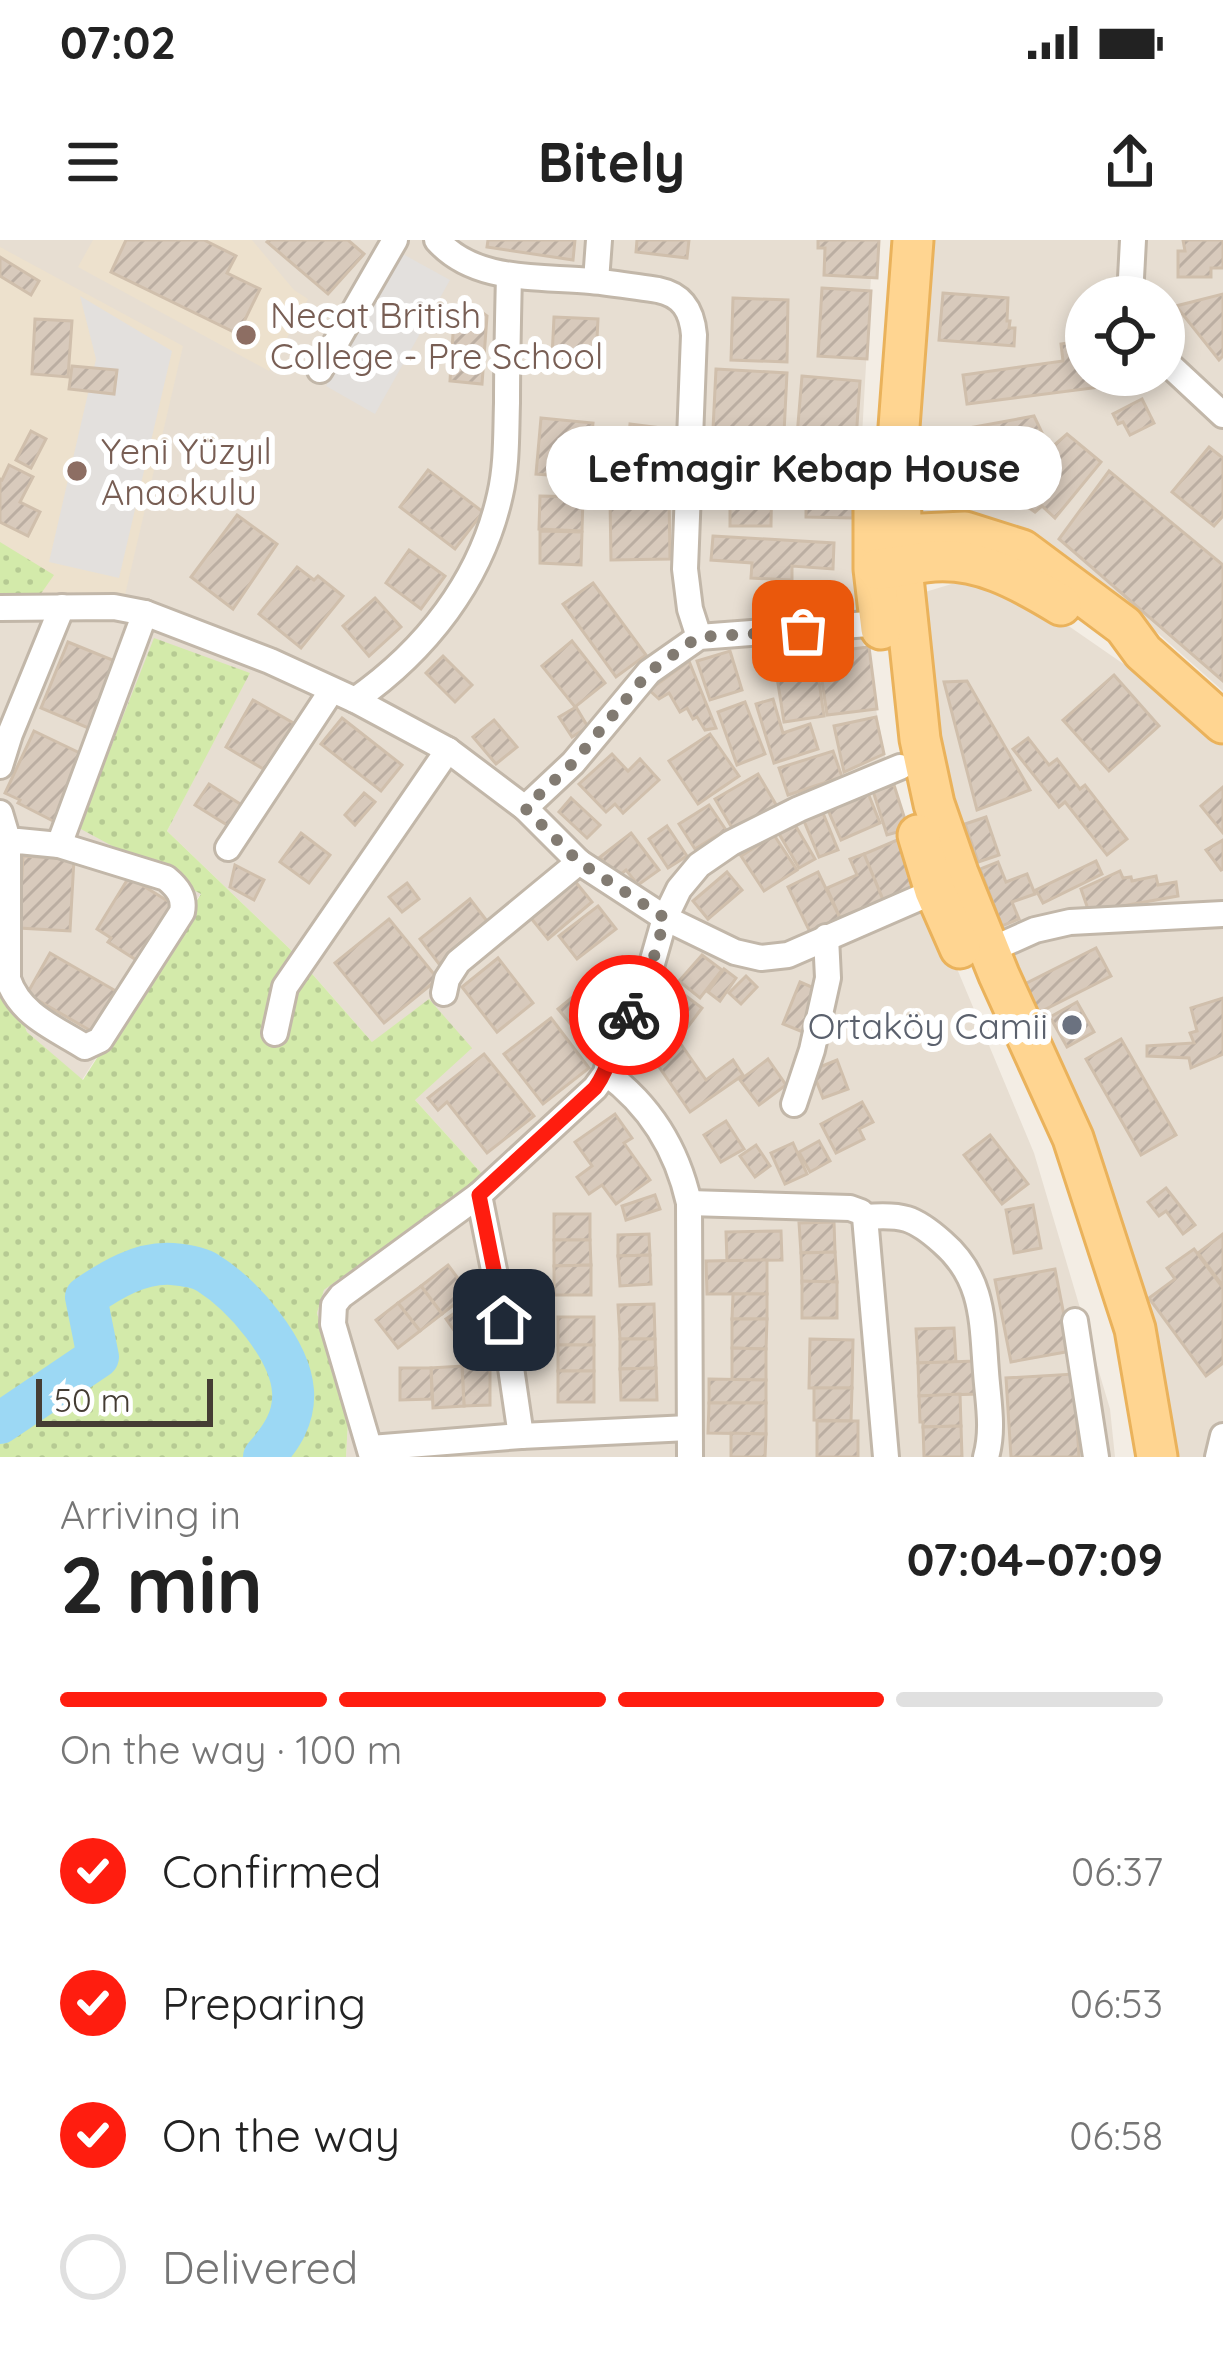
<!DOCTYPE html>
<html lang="en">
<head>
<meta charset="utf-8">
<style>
  body { margin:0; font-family:Quicksand,sans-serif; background:#f2f2f2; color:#222; height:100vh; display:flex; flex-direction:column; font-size:45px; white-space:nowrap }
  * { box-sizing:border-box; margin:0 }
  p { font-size:39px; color:#767676 }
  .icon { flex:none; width:66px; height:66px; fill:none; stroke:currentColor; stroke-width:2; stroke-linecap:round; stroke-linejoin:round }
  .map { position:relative; height:1217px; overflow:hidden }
  .sheet { display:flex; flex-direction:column; background:#fff; flex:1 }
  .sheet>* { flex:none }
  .controls { position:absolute; left:1065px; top:36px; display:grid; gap:24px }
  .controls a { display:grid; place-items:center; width:120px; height:120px; border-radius:50%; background:#fff; box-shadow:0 6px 18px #0003; font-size:60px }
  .scale { position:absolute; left:36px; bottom:30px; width:177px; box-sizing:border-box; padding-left:12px; border:6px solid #453d34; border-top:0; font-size:33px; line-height:42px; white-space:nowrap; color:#453d34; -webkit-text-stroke:9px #fff; paint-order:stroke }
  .pin { position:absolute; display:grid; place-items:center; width:102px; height:102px; color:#fff; margin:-51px; border-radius:24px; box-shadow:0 6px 18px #0006 }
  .courier { position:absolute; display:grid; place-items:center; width:120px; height:120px; margin:-60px; border:9px solid #ff1d0f; border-radius:50%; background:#fff; color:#222; box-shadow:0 3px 15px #0007 }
  .bubble { position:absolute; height:84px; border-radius:42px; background:#fff; box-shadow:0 6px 18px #0003; font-size:39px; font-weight:800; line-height:84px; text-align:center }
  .summary em { font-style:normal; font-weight:800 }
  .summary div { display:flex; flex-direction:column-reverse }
  .summary { display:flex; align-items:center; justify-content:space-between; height:204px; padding:0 60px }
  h1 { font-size:78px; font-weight:800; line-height:90px }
  .bar { display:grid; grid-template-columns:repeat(4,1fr); gap:18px 12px; align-content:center; height:144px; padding:0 60px }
  .bar i { height:15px; border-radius:9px; background:#e0e0e0 }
  .bar .active { background:#ff1d0f }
  .bar p { grid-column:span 4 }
  ol { padding:0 60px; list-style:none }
  li { display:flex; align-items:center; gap:36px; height:132px }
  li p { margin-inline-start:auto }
  li .icon { padding:12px; border-radius:50%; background:#ff1d0f; color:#fff; stroke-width:4 }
  li:last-child { color:#767676 }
  li i { width:66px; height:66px; border:6px solid #e0e0e0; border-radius:50% }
  .status { display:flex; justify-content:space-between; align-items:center; height:84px; padding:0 60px; background:#fff; direction:ltr }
  .status svg { height:33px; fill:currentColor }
  header { display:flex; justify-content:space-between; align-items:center; height:156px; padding:0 60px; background:#fff; font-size:54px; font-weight:800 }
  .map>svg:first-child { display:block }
  .residential { fill:#e7ded2; fill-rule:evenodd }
  .education { fill:#ede1cd }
  .grass { fill:url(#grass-dots) }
  .parking { fill:#e3e0dd }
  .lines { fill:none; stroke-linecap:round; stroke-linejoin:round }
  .river { stroke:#9cd8f4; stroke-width:42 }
  .building { fill:url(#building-hatch); stroke:#d0bfac; stroke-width:3 }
  .minor-casing { stroke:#c2b7a9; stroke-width:30 }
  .primary-casing { stroke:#eab25b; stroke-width:45 }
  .minor { stroke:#fff; stroke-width:24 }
  .primary { stroke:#ffd591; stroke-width:39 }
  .done { stroke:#827b72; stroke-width:12; stroke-dasharray:0 21.6 }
  .route { stroke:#ff1d0f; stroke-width:15 }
  .education-dot { fill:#8d6e63; stroke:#fff; stroke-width:4.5 }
  .worship-dot { fill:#6b7280; stroke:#fff; stroke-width:4.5 }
  .labels { text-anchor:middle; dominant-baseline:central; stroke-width:12; stroke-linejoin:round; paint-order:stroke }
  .education-label { font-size:36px; fill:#785e54; stroke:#fff; text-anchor:start }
  .worship-label { font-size:36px; fill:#5b616d; stroke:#fff; text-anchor:end }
</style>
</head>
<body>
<div class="status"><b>07:02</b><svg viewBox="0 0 49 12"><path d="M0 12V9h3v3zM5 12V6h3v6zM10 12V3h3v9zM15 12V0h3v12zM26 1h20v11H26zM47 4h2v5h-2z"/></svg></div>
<header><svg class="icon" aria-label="menu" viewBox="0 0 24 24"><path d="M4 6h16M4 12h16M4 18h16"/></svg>Bitely<svg class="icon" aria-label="share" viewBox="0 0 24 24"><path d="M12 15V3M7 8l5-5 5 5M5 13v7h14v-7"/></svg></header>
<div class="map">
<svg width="1223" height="1217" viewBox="0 0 1223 1217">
  <defs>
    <pattern id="grass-dots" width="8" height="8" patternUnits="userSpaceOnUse" patternTransform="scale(3)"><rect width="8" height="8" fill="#d3eaaa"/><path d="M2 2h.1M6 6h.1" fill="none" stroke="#b6ca93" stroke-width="1.8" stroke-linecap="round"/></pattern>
    <pattern id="building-hatch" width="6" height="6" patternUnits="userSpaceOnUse" patternTransform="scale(3)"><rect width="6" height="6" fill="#d8cabc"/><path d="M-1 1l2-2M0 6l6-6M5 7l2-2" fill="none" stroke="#bbaea2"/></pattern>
  </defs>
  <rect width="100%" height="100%" fill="#f3ede4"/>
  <!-- residential -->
  <g class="residential">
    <polygon points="0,0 873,0 862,196 862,396 890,542 930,664 1034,913 1110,1169 1115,1217 346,1217 348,1181 317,1073 324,1050 482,934 415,860 372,802 292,711 167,591 249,432 79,587 201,653 82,840 27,792 0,722"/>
    <path d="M 931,0 L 1223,0 L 1223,451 L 1143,380 L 1041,299 L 973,274 L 930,241 L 919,213 ZM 1086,57 L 1164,57 L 1164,135 L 1086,135 Z"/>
    <polygon points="968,339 1031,360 1125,425 1223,506 1223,1217 1178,1217 1134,1026 988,669 930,485 922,353"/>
  </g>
  <!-- education -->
  <g class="education">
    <polygon points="93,0 252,0 294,50 308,59 269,131 78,27"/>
    <polygon points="0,7 183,106 125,355 0,365"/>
  </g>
  <!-- grass -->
  <g class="grass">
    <polygon points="0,302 54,335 40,355 0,358"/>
    <polygon points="154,398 250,433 167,591 292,711 372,802 429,759 472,808 415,860 483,935 324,1050 317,1073 348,1181 346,1217 0,1217 0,722 27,792 83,840 201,654 79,588"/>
  </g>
  <!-- parking -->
  <g class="parking">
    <polygon points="401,13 450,40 375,174 326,146"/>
    <polygon points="80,56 172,111 119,338 49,322 96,119"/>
  </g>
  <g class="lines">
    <!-- river -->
    <path class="river" d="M 0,1183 L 98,1117 L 86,1057 C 111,1040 140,1022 172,1024 C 183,1025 199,1027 208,1033 C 243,1055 290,1109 293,1151 C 295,1178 281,1198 264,1217"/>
  </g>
  <!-- building -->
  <g class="building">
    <polygon points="126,0 204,0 236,16 227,33 260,49 238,94 111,32"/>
    <polygon points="269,0 348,0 364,14 328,54 267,2"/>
    <polygon points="488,0 575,0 573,20 487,7"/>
    <polygon points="637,0 689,0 687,18 636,12"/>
    <polygon points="818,0 879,0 877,38 824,35 825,8 818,8"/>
    <polygon points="1183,0 1223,0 1223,28 1211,28 1211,37 1178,37 1178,11 1185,11"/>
    <polygon points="0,17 39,41 31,55 0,36"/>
    <polygon points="822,48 871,51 867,119 818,116"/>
    <polygon points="943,53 1008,58 1007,81 1010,81 1009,88 1015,88 1014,106 939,100"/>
    <polygon points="1223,54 1223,116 1219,120 1176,66"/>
    <polygon points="733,58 788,60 787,122 731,120"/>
    <polygon points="476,68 487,76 482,144 450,141 454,78 464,69"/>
    <polygon points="554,77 598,79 596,119 552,117"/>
    <polygon points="35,79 72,81 68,137 32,134"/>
    <polygon points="1086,100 1086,135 1107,135 1108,146 967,164 963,135 1063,121 1061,104"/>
    <polygon points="72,126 117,130 114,154 69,149"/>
    <polygon points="716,129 787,133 783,213 712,209"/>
    <polygon points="802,136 860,141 856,200 797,196"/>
    <polygon points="1142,159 1154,183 1130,195 1123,182 1118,184 1113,174"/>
    <polygon points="1034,176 1046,201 972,265 956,257 940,239 929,215 930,195"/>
    <polygon points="541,178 593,183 588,238 536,234"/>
    <polygon points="630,184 670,189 665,240 625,235"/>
    <polygon points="31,191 46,199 31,228 16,220"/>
    <polygon points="1067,194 1101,222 1055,278 1042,266 1035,272 1025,265 1030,255 1026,251 1032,244 1021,234"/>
    <polygon points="1209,207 1223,218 1223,276 1214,286 1172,252"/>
    <polygon points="803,217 857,221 856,251 801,248"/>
    <polygon points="744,222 772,222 771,286 730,286 730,240 745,240"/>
    <polygon points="9,225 33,237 20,262 40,272 28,296 0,282 0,239 2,240"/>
    <polygon points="428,230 483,272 455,309 400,267"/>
    <polygon points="1109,231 1223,325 1223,441 1059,299"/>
    <polygon points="806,254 853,255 853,278 806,277"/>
    <polygon points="643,255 669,255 670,319 611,320 610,260 643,259"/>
    <polygon points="540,256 583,257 582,291 539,289"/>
    <polygon points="237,275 277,304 233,369 191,337"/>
    <polygon points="540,291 582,292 581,325 540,323"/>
    <polygon points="713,296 834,303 833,329 792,326 792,340 751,338 752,323 711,320"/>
    <polygon points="409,310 445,336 421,369 386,343"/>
    <polygon points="297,327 314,340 318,336 343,356 301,408 259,374"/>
    <polygon points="593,343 646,415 616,437 563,364"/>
    <polygon points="375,358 401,387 369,416 343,386"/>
    <polygon points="572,401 605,443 575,467 542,426"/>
    <polygon points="68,402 120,423 93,490 41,468"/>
    <polygon points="869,407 877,469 827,475 818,413"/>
    <polygon points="730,411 742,450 710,460 697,421"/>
    <polygon points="815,412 824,476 784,482 774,418"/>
    <polygon points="443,416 472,445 455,462 426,433"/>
    <polygon points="689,421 716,488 705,490 697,477 693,479 687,468 680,472 669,453 659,459 649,450"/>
    <polygon points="1114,435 1159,486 1109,531 1063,480"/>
    <polygon points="967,441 1030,550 977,570 944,442"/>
    <polygon points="773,459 783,493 810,484 818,509 774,523 756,464"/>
    <polygon points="253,460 297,485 270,533 226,507"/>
    <polygon points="745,462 765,514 737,525 718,472"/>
    <polygon points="576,467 588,487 572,497 559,477"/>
    <polygon points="876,477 884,514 844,532 834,486"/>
    <polygon points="342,478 402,525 381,551 321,504"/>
    <polygon points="494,480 517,507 496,524 473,497"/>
    <polygon points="34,491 88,517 57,583 18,563 20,560 5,553"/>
    <polygon points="710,494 739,536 698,564 669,521"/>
    <polygon points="1028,498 1049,525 1057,519 1080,549 1085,545 1127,599 1107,615 1065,562 1059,567 1013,509"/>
    <polygon points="833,511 842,537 788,555 779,528"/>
    <polygon points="612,514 628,531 640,519 659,540 623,573 615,564 606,572 579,544"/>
    <polygon points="758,534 778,568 735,593 715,559"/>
    <polygon points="209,544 248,569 235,590 195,565"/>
    <polygon points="894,545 908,589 887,595 873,551"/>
    <polygon points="1223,547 1223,593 1201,566"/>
    <polygon points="364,553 375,562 355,585 345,575"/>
    <polygon points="868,553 880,583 841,600 828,570"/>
    <polygon points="571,558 600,585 587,598 559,572"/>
    <polygon points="709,565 726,590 695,609 679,584"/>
    <polygon points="823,573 838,610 819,617 804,581"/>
    <polygon points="986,577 999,615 978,622 965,584"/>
    <polygon points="794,583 815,619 799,628 778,592"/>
    <polygon points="667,586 687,616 668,628 649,599"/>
    <polygon points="301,593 330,615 309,643 280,622"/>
    <polygon points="631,593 659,630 638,645 626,630 616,638 600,617"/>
    <polygon points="774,595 797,630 764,651 741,616"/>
    <polygon points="902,598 921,644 883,660 864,614"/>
    <polygon points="1223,600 1223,629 1221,630 1206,610"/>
    <polygon points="864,614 883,660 840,678 827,648 857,635 850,619"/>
    <polygon points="23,616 74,619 70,691 19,688"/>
    <polygon points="1096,621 1102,634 1043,663 1036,650"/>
    <polygon points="998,622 1006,642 1027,634 1035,654 1012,662 1019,679 1002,686 980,629"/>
    <polygon points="235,625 264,640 254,660 230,647"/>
    <polygon points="1120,631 1123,638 1131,637 1132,641 1156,636 1158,645 1176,642 1178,656 1089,672 1081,649"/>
    <polygon points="727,632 742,650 708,679 693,661"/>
    <polygon points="818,632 840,678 810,692 788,647"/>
    <polygon points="129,637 179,668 144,725 108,702 111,698 97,689"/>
    <polygon points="574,640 592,662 548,699 530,677"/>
    <polygon points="407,643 419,659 402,672 389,657"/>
    <polygon points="470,659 490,685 439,724 420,699"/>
    <polygon points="598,666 616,689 577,719 559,696"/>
    <polygon points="389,679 438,739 384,783 335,723"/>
    <polygon points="1096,708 1111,736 1038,773 1023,745"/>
    <polygon points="50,713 121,754 98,795 27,754"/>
    <polygon points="702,715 722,730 700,758 679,741"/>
    <polygon points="622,717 632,730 591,808 558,769"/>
    <polygon points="498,718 533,763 497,792 462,747"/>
    <polygon points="724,729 736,738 720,761 708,752"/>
    <polygon points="746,736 757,747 741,764 729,753"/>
    <polygon points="800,742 821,751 803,792 783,784"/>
    <polygon points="682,753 702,768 684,792 664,777"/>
    <polygon points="1223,758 1223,814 1191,828 1189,818 1147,816 1147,806 1194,803 1190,793 1197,791 1191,768"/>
    <polygon points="1077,762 1094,792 1067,807 1050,777"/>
    <polygon points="656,772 676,792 649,819 629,799"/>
    <polygon points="551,778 589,828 543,864 504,814"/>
    <polygon points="1121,799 1176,895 1141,915 1086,819"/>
    <polygon points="678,800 706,840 733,820 743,835 690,872 653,818"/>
    <polygon points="484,814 534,876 487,913 447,862 438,870 428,858"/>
    <polygon points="768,819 786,845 759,865 740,840"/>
    <polygon points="837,820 848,849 823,858 812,830"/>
    <polygon points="862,862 873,882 859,889 864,899 836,913 821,884"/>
    <polygon points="615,874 632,898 624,903 650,940 616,964 602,945 589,954 577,937 592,926 575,902"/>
    <polygon points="726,881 744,909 721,922 704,895"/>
    <polygon points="990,895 1028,944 1002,964 964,915"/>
    <polygon points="819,901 830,921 810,932 799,912"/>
    <polygon points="793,903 807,934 785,944 771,913"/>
    <polygon points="756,905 770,926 755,937 740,916"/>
    <polygon points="1166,948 1195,985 1183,994 1166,971 1159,976 1148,962"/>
    <polygon points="655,955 660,969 626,980 622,966"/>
    <polygon points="1033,965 1041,1008 1014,1013 1006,970"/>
    <rect x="554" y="974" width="36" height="26"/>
    <polygon points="834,982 835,1012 801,1013 799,983"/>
    <polygon points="781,991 782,1020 727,1021 726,992"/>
    <polygon points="649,994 650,1015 618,1016 618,995"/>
    <polygon points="1223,994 1223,1046 1198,1013"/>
    <polygon points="554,1000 590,1000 591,1025 554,1026"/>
    <polygon points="1194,1009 1223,1048 1223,1123 1206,1136 1149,1058 1175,1039 1167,1028"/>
    <polygon points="835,1012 837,1042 802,1043 801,1013"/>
    <polygon points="650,1015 651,1044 620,1046 618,1016"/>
    <polygon points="767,1020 767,1054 707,1054 706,1021"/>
    <polygon points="448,1025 469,1053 442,1074 421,1046"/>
    <polygon points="591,1025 591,1055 554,1055 554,1026"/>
    <polygon points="1055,1029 1071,1111 1011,1122 995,1040"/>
    <polygon points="802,1041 837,1042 837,1078 802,1078"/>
    <polygon points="421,1046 442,1074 420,1091 398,1063"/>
    <polygon points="733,1054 767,1054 767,1079 732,1079"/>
    <polygon points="398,1063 420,1091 398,1108 376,1080"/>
    <polygon points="468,1064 486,1088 458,1096 446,1079"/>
    <polygon points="654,1064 655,1099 620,1099 618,1065"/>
    <rect x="558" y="1077" width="36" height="28"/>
    <polygon points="732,1079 767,1079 766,1109 732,1108"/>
    <polygon points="954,1088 956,1122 918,1123 916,1089"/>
    <polygon points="620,1099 655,1099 656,1128 620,1129"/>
    <polygon points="810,1099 853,1100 852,1148 809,1148"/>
    <rect x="558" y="1105" width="36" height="26"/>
    <polygon points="732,1108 766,1109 766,1140 732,1140"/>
    <polygon points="976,1121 977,1154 919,1156 918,1123"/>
    <polygon points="490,1125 490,1165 464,1166 462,1126"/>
    <polygon points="462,1126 464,1166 433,1168 431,1128"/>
    <polygon points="400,1128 431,1128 432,1159 400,1160"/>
    <polygon points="656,1128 657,1160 621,1160 620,1129"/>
    <rect x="558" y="1131" width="36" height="31"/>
    <polygon points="1074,1134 1079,1217 1011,1217 1006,1138"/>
    <polygon points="709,1139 766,1140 766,1163 709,1163"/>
    <polygon points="814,1148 852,1148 851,1181 814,1180"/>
    <polygon points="960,1154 961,1186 923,1187 923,1182 920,1182 919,1156"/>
    <polygon points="709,1163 766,1163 766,1194 708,1193"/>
    <rect x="817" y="1181" width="41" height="36"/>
    <polygon points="961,1186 962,1217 924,1217 923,1187"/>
    <polygon points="731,1193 766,1194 765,1217 731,1217"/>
  </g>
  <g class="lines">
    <defs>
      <g id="minor">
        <path d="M 437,0 C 475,43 539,36 591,41 C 613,43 636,47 658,50 C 683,55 692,71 694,95 L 685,329 L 690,369 L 699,397"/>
        <polyline points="596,41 599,0"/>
        <polyline points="1130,57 1133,0"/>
        <polyline points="1164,120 1223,175"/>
        <polyline points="320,130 395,0"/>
        <polyline points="0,368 114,367 145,373 270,421 355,460 448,510 525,568 579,622 665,678 735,712 761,718 788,715 935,651"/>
        <path d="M 355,460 C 425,411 481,341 500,255 C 507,225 506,194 507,163 C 507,120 508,77 509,35"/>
        <polyline points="0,526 10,494 62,367"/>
        <polyline points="525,568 573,523 649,432 699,397 894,382"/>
        <path d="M 0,573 L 8,600 L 8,739 C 20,775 55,788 85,807 L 100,800 L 182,672 C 185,657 178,648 166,638 L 59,605 L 8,600"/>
        <polyline points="59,605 145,373"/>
        <polyline points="228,608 332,450"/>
        <polyline points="988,711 1035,690 1070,682 1223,674"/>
        <polyline points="444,753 447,739 458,722 579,622"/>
        <polyline points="275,793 285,747 448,510"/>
        <path d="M 606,833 C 651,866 677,909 689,963 L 690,1217"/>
        <polyline points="794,864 812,810 828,738 826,697"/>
        <polyline points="479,955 504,1080 521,1196"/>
        <polyline points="689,963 850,968 861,972 865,977"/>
        <path d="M 865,977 C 902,974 914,977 942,1002 C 984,1038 982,1081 986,1132 C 988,1161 994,1189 986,1217"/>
        <polyline points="865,977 886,1217"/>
        <polyline points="1075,1081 1096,1217"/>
        <polyline points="371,1208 521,1196 689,1188"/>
        <polyline points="372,1217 333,1084 334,1065 341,1056 479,955 595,848 606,833 613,802 633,769 651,727 665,678 679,649 699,625 731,603 799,569 900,527"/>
        <polyline points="1218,1217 1223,1196"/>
      </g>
      <g id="primary">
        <polyline points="913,0 899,187 902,328 920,499 934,564 958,633 999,735 1073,898 1135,1089 1157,1217"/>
        <polyline points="874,251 874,329 881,389"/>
        <polyline points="877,296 965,292 1022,310 1124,386 1143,412 1223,483"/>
        <path d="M 878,329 C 895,328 909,324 926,322 C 976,315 1020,340 1061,365"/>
        <polyline points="918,595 935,651 960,708"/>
      </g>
    </defs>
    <!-- minor casing -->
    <use href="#minor" class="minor-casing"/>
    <!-- primary casing -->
    <use href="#primary" class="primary-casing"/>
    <!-- minor -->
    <use href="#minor" class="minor"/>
    <!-- primary -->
    <use href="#primary" class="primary"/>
  </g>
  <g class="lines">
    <!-- done -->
    <polyline class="done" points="629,775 651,727 665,678 579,622 525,568 573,523 649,432 698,397 803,391"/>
    <!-- route -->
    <path class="route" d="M 504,1080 L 479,955 L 595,848 C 612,825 612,800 629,775"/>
  </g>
  <!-- markers -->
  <g class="education-dot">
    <circle cx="246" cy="95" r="12"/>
    <circle cx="77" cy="231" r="12"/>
  </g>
  <circle class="worship-dot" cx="1072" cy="785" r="12"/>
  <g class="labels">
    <!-- education labels -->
    <g class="education-label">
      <text x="270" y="74">Necat British<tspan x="270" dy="41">College - Pre School</tspan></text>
      <text x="101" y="210">Yeni Yüzyıl<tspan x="101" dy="41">Anaokulu</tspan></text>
    </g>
    <!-- worship labels -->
    <g class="worship-label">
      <text x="1048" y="785">Ortaköy Camii</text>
    </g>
  </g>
</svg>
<div class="controls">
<a><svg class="icon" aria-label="locate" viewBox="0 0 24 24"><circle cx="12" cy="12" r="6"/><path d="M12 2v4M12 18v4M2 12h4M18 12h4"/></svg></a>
</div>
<div class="scale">50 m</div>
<div class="pin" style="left:803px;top:391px;background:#ea580c"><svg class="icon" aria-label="bag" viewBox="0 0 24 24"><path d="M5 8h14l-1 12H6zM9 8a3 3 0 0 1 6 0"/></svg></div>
<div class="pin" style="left:504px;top:1080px;background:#1f2937"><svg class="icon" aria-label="home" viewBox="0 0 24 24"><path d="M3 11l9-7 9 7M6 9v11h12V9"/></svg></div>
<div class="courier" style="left:629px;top:775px"><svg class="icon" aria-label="bike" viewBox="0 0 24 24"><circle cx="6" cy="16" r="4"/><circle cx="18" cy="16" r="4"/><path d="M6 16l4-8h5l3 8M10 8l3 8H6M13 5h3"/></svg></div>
<div class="bubble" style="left:546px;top:186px;width:516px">Lefmagir Kebap House</div>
</div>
<section class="sheet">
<div class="summary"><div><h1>2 min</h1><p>Arriving in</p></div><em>07:04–07:09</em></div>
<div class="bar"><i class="active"></i><i class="active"></i><i class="active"></i><i></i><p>On the way · 100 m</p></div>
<ol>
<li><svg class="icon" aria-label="check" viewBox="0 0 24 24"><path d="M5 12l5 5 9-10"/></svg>Confirmed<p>06:37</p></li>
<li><svg class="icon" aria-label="check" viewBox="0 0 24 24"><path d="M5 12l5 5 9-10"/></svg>Preparing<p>06:53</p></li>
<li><svg class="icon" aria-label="check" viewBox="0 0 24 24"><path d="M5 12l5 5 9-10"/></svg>On the way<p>06:58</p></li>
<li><i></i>Delivered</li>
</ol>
</section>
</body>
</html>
